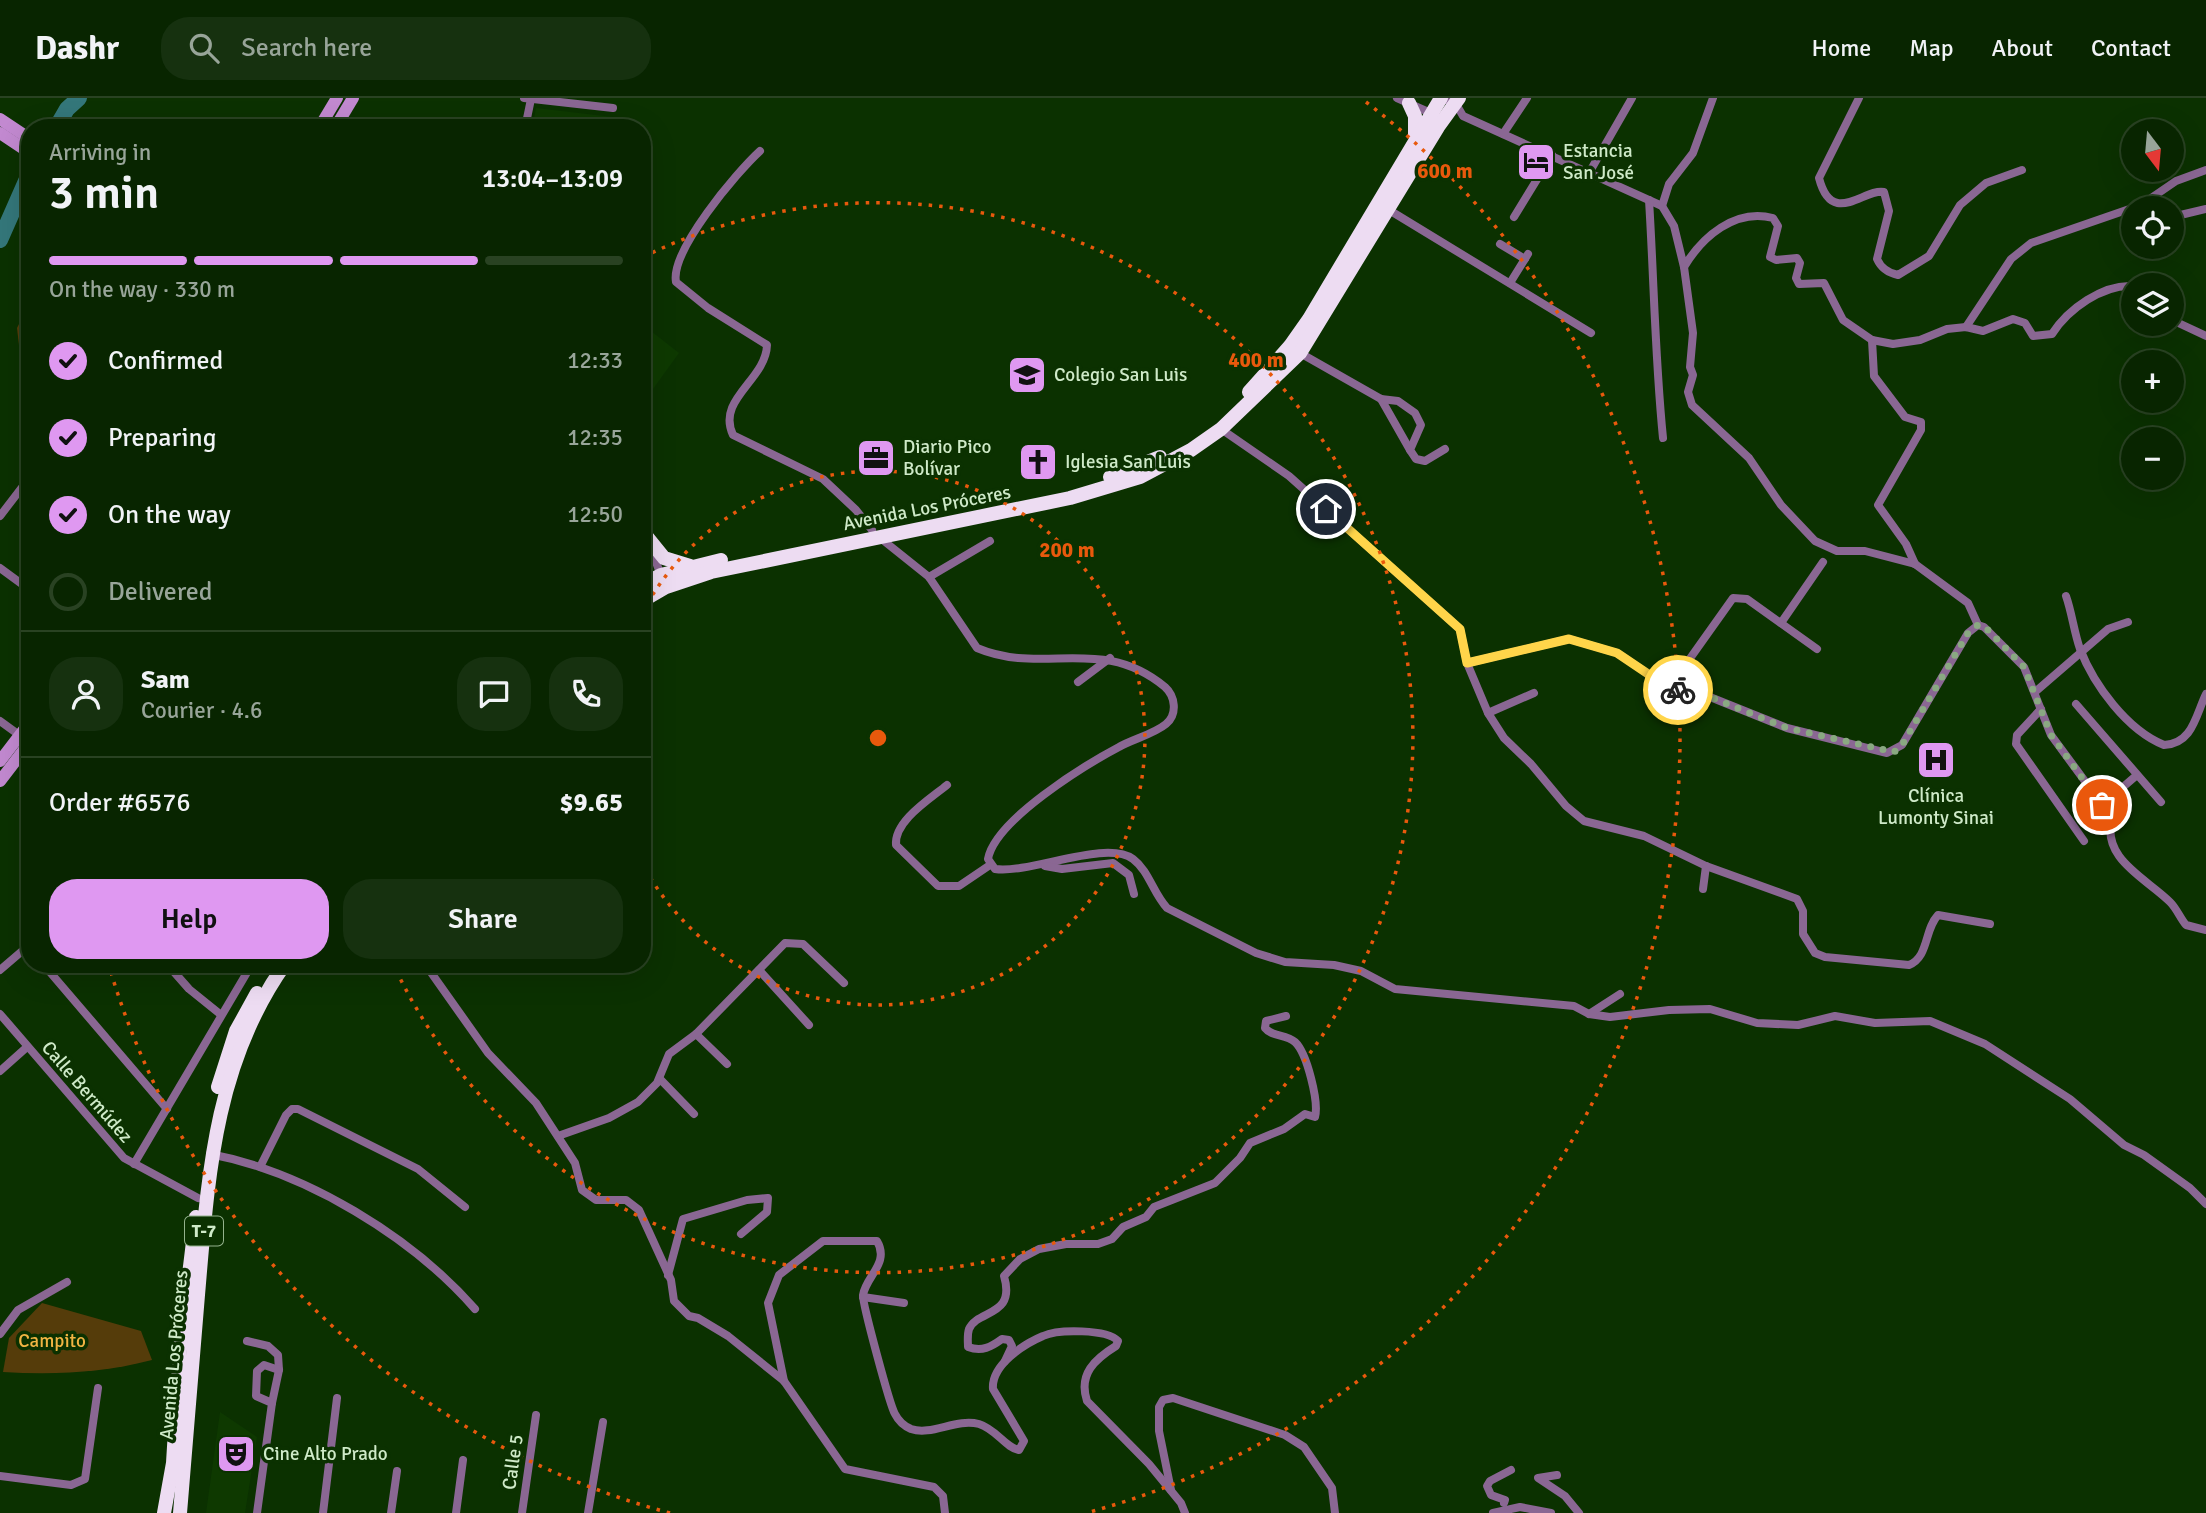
<!DOCTYPE html>
<html lang="en">
<head>
<meta charset="utf-8">
<style>
  body { margin:0; font-family:Signika,sans-serif; background:#16310f; color:#f1f3f6; height:100vh; display:flex; flex-direction:column; font-size:26px; white-space:nowrap }
  * { box-sizing:border-box; margin:0 }
  p { font-size:23px; color:#98a599 }
  .icon { flex:none; width:38px; height:38px; fill:none; stroke:currentColor; stroke-width:2; stroke-linecap:round; stroke-linejoin:round }
  .map { position:relative; flex:1; overflow:hidden }
  .details { position:absolute; left:21px; top:21px; width:630px; height:854px; display:flex; flex-direction:column; background:#082500; border-radius:28px; box-shadow:0 7px 28px #0002,0 0 0 2px #294222 }
  .details>* { flex:none }
  .needle { width:46px; rotate:164deg }
  .controls { position:absolute; left:2121px; top:21px; display:grid; gap:14px }
  .controls a { display:grid; place-items:center; width:63px; height:63px; border-radius:50%; background:#082500; box-shadow:0 7px 28px #0002,0 0 0 2px #294222; font-size:35px }
  .pin { position:absolute; display:grid; place-items:center; width:60px; height:60px; color:#fff; margin:-30px; border:4px solid #fff; border-radius:50%; box-shadow:0 2px 7px #0007 }
  .courier { position:absolute; display:grid; place-items:center; width:70px; height:70px; margin:-35px; border:5px solid #ffd54a; border-radius:50%; background:#fff; color:#222; box-shadow:0 2px 9px #0007 }
  .overview em { font-style:normal; font-weight:600 }
  .overview div { display:flex; flex-direction:column-reverse }
  .overview { display:flex; align-items:center; justify-content:space-between; height:119px; padding:0 28px }
  h1 { font-size:46px; font-weight:600; line-height:52px }
  .bar { display:grid; grid-template-columns:repeat(4,1fr); gap:10px 7px; align-content:center; height:84px; padding:0 28px }
  .bar i { height:9px; border-radius:5px; background:#294222 }
  .bar .current { background:#df98f1 }
  .bar p { grid-column:span 4 }
  .line { display:flex; align-items:center; gap:18px; padding:0 28px; border-top:2px solid #294222 }
  .line div { flex:1 }
  .round { display:grid; place-items:center; flex:none; width:74px; height:74px; border-radius:28px; background:#16310f }
  ol { padding:0 28px; list-style:none }
  li { display:flex; align-items:center; gap:21px; height:77px }
  li p { margin-inline-start:auto }
  li .icon { padding:7px; border-radius:50%; background:#df98f1; color:#111; stroke-width:4 }
  li:last-child { color:#98a599 }
  li i { width:38px; height:38px; border:4px solid #294222; border-radius:50% }
  .primary-button { display:flex; gap:14px; margin-top:auto; padding:14px 28px }
  .primary-button a { flex:1; height:80px; border-radius:28px; background:#df98f1; color:#111; font-size:28px; font-weight:600; line-height:80px; text-align:center }
  .primary-button a+a { background:#16310f; color:#f1f3f6 }
  header { display:flex; align-items:center; gap:42px; box-sizing:border-box; height:98px; padding:0 35px; background:#082500; border-bottom:2px solid #294222 }
  header strong { font-size:33px }
  nav { display:flex; gap:38px; margin-inline-start:auto; font-size:24px }
  .search { width:490px; height:63px; background:#16310f; display:flex; align-items:center; gap:18px; box-sizing:border-box; padding:0 24px; border-radius:28px; color:#98a599; font-size:26px }
  .map>svg:first-child { display:block }
  .built { fill:#0e3900 }
  .green { fill:#553c0a }
  .lines { fill:none; stroke-linecap:round; stroke-linejoin:round }
  .river { stroke:#34777a; stroke-width:16 }
  .street { stroke:#8a6793; stroke-width:8 }
  .secondary { stroke:#c289d0; stroke-width:12 }
  .highway { stroke:#eddcf2; stroke-width:14 }
  .done { stroke:#8aa982; stroke-width:7; stroke-dasharray:0 12.6 }
  .route { stroke:#ffd54a; stroke-width:9 }
  .ring { fill:none; stroke:#e8590c; stroke-width:3.5; stroke-dasharray:3.5 7 }
  .labels { text-anchor:middle; dominant-baseline:central; stroke-width:7; stroke-linejoin:round; paint-order:stroke }
  .shield { fill:#0b3100; stroke:#94b28c; stroke-width:2 }
  .shield-label { font-size:18px; font-weight:bold; fill:#cfeac8 }
  .poi-label { font-size:19px; fill:#cfeac8; stroke:#0b3100; text-anchor:start }
  .street-label { font-size:19px; fill:#cfeac8; stroke:#0b3100 }
  .park-label { font-size:19px; fill:#f1b443; stroke:#0b3100 }
  .centre { fill:#e8590c; stroke:#0b3100; stroke-width:3.5 }
  .ring-label { font-size:21px; text-anchor:middle; font-weight:bold; fill:#e8590c; stroke:#0b3100; stroke-width:7; stroke-linejoin:round; paint-order:stroke }
</style>
</head>
<body>
<header>
<strong>Dashr</strong>
<div class="search"><svg class="icon" aria-label="search" viewBox="0 0 24 24"><circle cx="10" cy="10" r="6"/><path d="M15 15l6 6"/></svg>Search here</div>
<nav><a>Home</a><a>Map</a><a>About</a><a>Contact</a></nav>
</header>
<div class="map">
<svg width="2206" height="1415" viewBox="0 0 2206 1415">
  <rect width="100%" height="100%" fill="#0b3100"/>
  <!-- built -->
  <g class="built">
    <polygon points="536,10 613,19 611,30 532,30"/>
    <polygon points="642,226 679,255 653,291 642,282"/>
    <polygon points="220,1314 257,1339 245,1415 206,1415"/>
  </g>
  <!-- green -->
  <g class="green">
    <polygon points="30,204 30,293 23,282 17,230"/>
    <path d="M 42,1205 L 141,1233 L 152,1262 C 102,1275 54,1277 3,1274 L 9,1240 Z"/>
  </g>
  <g class="lines">
    <!-- river -->
    <g class="river">
      <polyline points="56,30 67,11 79,0"/>
      <polyline points="0,142 30,74"/>
    </g>
    <!-- street -->
    <g class="street">
      <polyline points="524,0 613,10"/>
      <polyline points="1397,0 1433,16"/>
      <path d="M 1442,0 L 1456,6 L 1463,18 L 1662,108 L 1674,128 L 1684,169 C 1702,139 1735,110 1773,120 L 1778,128 L 1770,159 L 1776,162 L 1797,160 L 1800,165 L 1796,180 L 1799,186 L 1824,185 L 1843,222 L 1872,242 L 1893,246 L 1920,242 L 1947,231 L 1966,229 L 1983,233 L 2013,221 L 2025,225 L 2033,238 L 2052,236 C 2068,211 2103,186 2133,188"/>
      <path d="M 1859,0 L 1819,80 C 1832,130 1864,90 1884,94 L 1889,113 L 1877,161 C 1881,170 1888,175 1898,177 L 1929,158 L 1960,107 L 1986,85 L 2022,72"/>
      <polyline points="220,30 247,30"/>
      <polyline points="525,30 531,1"/>
      <polyline points="1503,36 1527,0"/>
      <path d="M 760,53 C 737,74 670,153 676,184 L 708,210 L 767,247 C 766,282 716,301 733,337 L 823,381 L 856,412 L 872,432"/>
      <polyline points="1589,75 1632,0"/>
      <path d="M 1649,102 C 1654,182 1655,261 1663,340"/>
      <polyline points="1662,108 1669,86 1693,55 1713,0"/>
      <polyline points="1389,112 1591,235"/>
      <polyline points="1514,119 1552,57"/>
      <polyline points="2172,119 2206,111"/>
      <polyline points="1500,146 1525,161"/>
      <polyline points="1684,169 1693,235 1690,269 1693,277 1688,294 1692,307 1749,360 1781,407 1815,443 1837,453 1865,453 1915,466 1968,505 1978,527"/>
      <polyline points="1510,185 1528,156"/>
      <polyline points="2172,222 2206,238"/>
      <polyline points="1966,229 2011,161 2031,145 2141,107 2176,83 2206,72"/>
      <polyline points="1872,242 1874,278 1905,319 1921,324 1921,332 1878,407 1906,446 1915,466"/>
      <polyline points="1300,255 1381,301 1398,303 1415,315 1421,327 1410,352 1416,361 1425,363 1445,351"/>
      <polyline points="1381,301 1410,352"/>
      <path d="M 1221,331 L 1289,378 L 1460,531 L 1467,565 L 1488,615 L 1504,640 L 1531,666 L 1566,708 L 1584,723 L 1644,738 L 1706,768 L 1797,801 L 1803,813 L 1803,836 L 1815,855 L 1825,859 L 1909,867 C 1929,859 1924,832 1938,817 L 1990,826"/>
      <polyline points="0,418 30,379"/>
      <polyline points="642,427 662,480"/>
      <path d="M 879,439 L 929,479 L 977,550 C 1043,578 1101,536 1165,589 C 1175,598 1178,616 1166,626 C 1154,636 1133,641 1119,649 C 1085,667 995,722 988,761 L 995,771 C 1031,776 1106,741 1133,761 C 1149,773 1153,795 1167,810 L 1256,855 L 1285,864 L 1334,867 L 1361,873 L 1395,891 L 1574,908 L 1589,916 L 1610,919 L 1669,912 L 1710,911 L 1757,925 L 1798,927 L 1835,918 L 1875,925 L 1930,923 L 1985,946 L 2070,1001 L 2124,1047 L 2144,1057 L 2190,1090 L 2206,1106"/>
      <polyline points="0,470 30,492"/>
      <polyline points="929,479 990,443"/>
      <path d="M 2066,498 C 2072,515 2074,534 2080,551 C 2094,587 2127,632 2164,647 C 2193,646 2196,616 2206,596"/>
      <polyline points="1781,525 1823,464"/>
      <path d="M 1467,565 L 1569,541 L 1617,555 L 1669,590 L 1705,597 L 1787,630 L 1887,655 L 1902,647 L 1968,535 L 1978,527 L 1984,529 L 2024,569 L 2051,637 L 2112,720 C 2101,761 2146,780 2170,804 C 2177,811 2180,820 2186,827 L 2206,832"/>
      <polyline points="1078,584 1110,560"/>
      <polyline points="1669,590 1733,500 1747,501 1817,551"/>
      <polyline points="2035,594 2108,531 2128,524"/>
      <polyline points="2076,606 2161,704"/>
      <polyline points="2041,611 2017,637 2016,646 2084,743"/>
      <polyline points="1488,615 1534,595"/>
      <polyline points="0,623 22,639"/>
      <path d="M 947,687 C 930,701 894,723 896,747 L 938,788 L 959,788 L 990,767"/>
      <polyline points="2102,707 2137,677"/>
      <polyline points="1045,768 1062,771 1113,765 1129,777 1134,796"/>
      <polyline points="1703,791 1706,768"/>
      <polyline points="43,866 167,1011"/>
      <polyline points="167,866 189,891 220,916"/>
      <polyline points="425,866 488,955 536,1005 575,1065 582,1092 596,1102 626,1102 639,1112 671,1182 674,1203 689,1218 698,1220 728,1238 784,1283 845,1371 934,1389 943,1398 945,1415"/>
      <polyline points="0,872 28,848 30,843"/>
      <polyline points="759,872 809,927"/>
      <polyline points="0,916 124,1060 198,1100"/>
      <polyline points="1589,916 1620,896"/>
      <polyline points="696,936 727,966"/>
      <polyline points="0,973 27,949"/>
      <polyline points="660,981 694,1016"/>
      <polyline points="558,1038 609,1020 638,1004 657,985 669,956 696,936 785,845 803,846 844,885"/>
      <path d="M 210,1056 C 306,1074 412,1139 475,1211"/>
      <polyline points="134,1066 252,866"/>
      <polyline points="260,1069 286,1017 292,1011 298,1011 418,1071 465,1109"/>
      <polyline points="668,1177 683,1121 747,1102 768,1100 767,1114 741,1136"/>
      <polyline points="863,1199 904,1205"/>
      <polyline points="0,1236 18,1212 67,1184"/>
      <polyline points="247,1243 268,1248 278,1257 279,1272 272,1305"/>
      <path d="M 1005,1263 L 1012,1248 L 1009,1242 L 1002,1241 C 991,1249 982,1254 968,1249 C 968,1244 967,1237 969,1231 C 978,1211 1016,1219 1004,1178 L 1020,1161 L 1039,1151 L 1066,1146 L 1098,1146 L 1112,1141 L 1123,1129 L 1146,1119 L 1154,1109 L 1215,1085 L 1240,1060 L 1250,1045 L 1284,1031 L 1305,1016 L 1315,1019 C 1319,1004 1307,955 1295,944 C 1286,936 1272,939 1265,930 L 1266,923 L 1286,918"/>
      <path d="M 784,1283 L 768,1205 L 779,1177 L 823,1143 L 877,1143 C 890,1165 866,1178 863,1197 C 862,1204 890,1308 895,1316 C 898,1322 904,1328 911,1331 C 932,1338 956,1320 979,1326 C 996,1331 1006,1350 1019,1352 L 1024,1343 L 993,1291 C 991,1267 1024,1246 1043,1238 C 1058,1231 1107,1231 1118,1243 L 1116,1248 C 1095,1261 1078,1276 1087,1303 L 1149,1366 L 1181,1405 L 1185,1415"/>
      <polyline points="1557,1377 1538,1380 1565,1398 1579,1415"/>
      <polyline points="0,1378 71,1387 85,1381 98,1290"/>
      <polyline points="1171,1392 1159,1333 1159,1309 1163,1302 1173,1300 1285,1337 1304,1349 1332,1390 1335,1415"/>
      <polyline points="1504,1405 1505,1402 1491,1397 1487,1388 1490,1383 1511,1372"/>
      <polyline points="257,1415 272,1305 256,1298 257,1273 264,1267 279,1272"/>
      <polyline points="323,1415 337,1300"/>
      <polyline points="391,1415 397,1373"/>
      <polyline points="456,1415 463,1362"/>
      <polyline points="522,1415 536,1317"/>
      <polyline points="588,1415 603,1324"/>
      <polyline points="1493,1415 1520,1409 1551,1415"/>
    </g>
    <!-- secondary -->
    <g class="secondary">
      <polyline points="0,21 30,41"/>
      <polyline points="319,30 337,0"/>
      <polyline points="335,30 353,0"/>
      <polyline points="0,35 30,55"/>
      <polyline points="0,663 30,624"/>
      <polyline points="0,683 30,644"/>
    </g>
    <!-- highway -->
    <g class="highway">
      <polyline points="1409,5 1415,18 1415,37"/>
      <polyline points="1249,294 1290,248 1309,221 1441,0"/>
      <polyline points="1110,379 1160,359"/>
      <polyline points="647,439 664,460 690,468"/>
      <polyline points="642,463 647,439"/>
      <polyline points="642,487 661,477 721,462"/>
      <polyline points="642,503 666,489 711,474 1070,400 1140,379 1191,352 1221,331 1300,255 1438,29 1459,0"/>
      <polyline points="218,989 236,933 257,895"/>
      <polyline points="164,1415 173,1365 180,1251 196,1119"/>
      <path d="M 180,1415 C 186,1342 192,1270 198,1197 C 208,1080 214,966 285,866"/>
    </g>
  </g>
  <g class="lines">
    <!-- done -->
    <polyline class="done" points="1678,592 1705,597 1787,630 1894,654 1902,647 1968,535 1978,527 1984,528 2024,569 2051,637 2102,707"/>
    <!-- route -->
    <polyline class="route" points="1326,411 1460,531 1467,565 1569,541 1617,555 1663,586 1678,592"/>
  </g>
  <!-- distance rings -->
  <g class="ring">
    <path d="M642 515A267 267 0 1 1 642 765"/>
    <path d="M643 159A535 535 0 1 1 395 870"/>
    <path d="M670 1415A802 802 0 0 1 109 868M1366 4A802 802 0 0 1 1086 1415"/>
  </g>
  <!-- icons -->
  <defs>
    <symbol id="hotel-square" viewBox="-11 -11 22 22"><rect x="-9" y="-9" width="18" height="18" rx="4" fill="#df98f1" stroke="#0b3100"/><path d="M-6-4.5h1.5V1H6V5H4.5V3h-9V5H-6ZM-4 0a1.8 1.8 0 1 1 3.6 0ZM.5 0V-2.5h3Q6-2.5 6 0Z" fill="#111"/></symbol>
    <symbol id="school-square" viewBox="-11 -11 22 22"><rect x="-9" y="-9" width="18" height="18" rx="4" fill="#df98f1" stroke="#0b3100"/><path d="M0-5L7-2L0 1L-7-2ZM-4 1L0 2.5L4 1V4Q0 6-4 4Z" fill="#111"/></symbol>
    <symbol id="office-square" viewBox="-11 -11 22 22"><rect x="-9" y="-9" width="18" height="18" rx="4" fill="#df98f1" stroke="#0b3100"/><path d="M-6-3h4V-5.5h4V-3h4V5H-6ZM-1-4.5V-3h2v-1.5ZM-6 0V1H6V0Z" fill="#111"/></symbol>
    <symbol id="church-square" viewBox="-11 -11 22 22"><rect x="-9" y="-9" width="18" height="18" rx="4" fill="#df98f1" stroke="#0b3100"/><path d="M-1.2-6h2.4v3.5h3.3v2.4h-3.3V6h-2.4V-.1h-3.3v-2.4h3.3Z" fill="#111"/></symbol>
    <symbol id="hospital-square" viewBox="-11 -11 22 22"><rect x="-9" y="-9" width="18" height="18" rx="4" fill="#df98f1" stroke="#0b3100"/><path d="M-5-5h3v3.5h4V-5h3V5h-3V1.5h-4V5h-3Z" fill="#111"/></symbol>
    <symbol id="theatre-square" viewBox="-11 -11 22 22"><rect x="-9" y="-9" width="18" height="18" rx="4" fill="#df98f1" stroke="#0b3100"/><path d="M-5-5.5Q0-4 5-5.5V0Q5 5 0 6Q-5 5-5 0ZM-3.3-2.5H-1v1.5H-3.3ZM1-2.5H3.3v1.5H1ZM-2.8 1Q0 5.5 2.8 1Z" fill="#111"/></symbol>
  </defs>
  <g fill-rule="evenodd">
    <use href="#hotel-square" x="1514" y="42" width="44" height="44"/>
    <use href="#school-square" x="1005" y="255" width="44" height="44"/>
    <use href="#office-square" x="854" y="338" width="44" height="44"/>
    <use href="#church-square" x="1016" y="342" width="44" height="44"/>
    <use href="#hospital-square" x="1914" y="640" width="44" height="44"/>
    <use href="#theatre-square" x="214" y="1334" width="44" height="44"/>
  </g>
  <g class="labels">
    <!-- shield labels -->
    <rect class="shield" x="185" y="1118.5" width="38" height="29" rx="5"/>
    <g class="shield-label">
      <text x="204" y="1133">T-7</text>
    </g>
    <!-- poi labels -->
    <g class="poi-label">
      <text x="1563" y="53">Estancia<tspan x="1563" dy="22">San José</tspan></text>
      <text x="1054" y="277">Colegio San Luis</text>
      <text x="903" y="349">Diario Pico<tspan x="903" dy="22">Bolívar</tspan></text>
      <text x="1065" y="364">Iglesia San Luis</text>
      <text x="1936" y="698" text-anchor="middle">Clínica<tspan x="1936" dy="22">Lumonty Sinai</tspan></text>
      <text x="263" y="1356">Cine Alto Prado</text>
    </g>
    <!-- street labels -->
    <g class="street-label">
      <text transform="translate(927 410) rotate(-11)">Avenida Los Próceres</text>
      <text transform="translate(87 994) rotate(49)">Calle Bermúdez</text>
      <text transform="translate(174 1257) rotate(-85)">Avenida Los Próceres</text>
      <text transform="translate(513 1364) rotate(-82)">Calle 5</text>
    </g>
    <!-- park labels -->
    <g class="park-label">
      <text x="52" y="1243">Campito</text>
    </g>
  </g>
  <circle cx="878" cy="640" r="10" class="centre"/>
  <g class="ring-label">
    <text x="1445" y="80">600 m</text>
    <text x="1256" y="269">400 m</text>
    <text x="1067" y="459">200 m</text>
  </g>
</svg>
<div class="controls">
<a><svg class="needle" viewBox="-14 -14 28 28"><path d="M0-13l5 13h-10z" fill="#e53935"/><path d="M0 13l5-13h-10z" fill="#98a599"/></svg></a>
<a><svg class="icon" aria-label="locate" viewBox="0 0 24 24"><circle cx="12" cy="12" r="6"/><path d="M12 2v4M12 18v4M2 12h4M18 12h4"/></svg></a>
<a><svg class="icon" aria-label="layers" viewBox="0 0 24 24"><path d="M12 4l9 5-9 5-9-5zM3 14l9 5 9-5"/></svg></a>
<a>+</a>
<a>−</a>
</div>
<div class="pin" style="left:2102px;top:707px;background:#ea580c"><svg class="icon" aria-label="bag" viewBox="0 0 24 24"><path d="M5 8h14l-1 12H6zM9 8a3 3 0 0 1 6 0"/></svg></div>
<div class="pin" style="left:1326px;top:411px;background:#1f2937"><svg class="icon" aria-label="home" viewBox="0 0 24 24"><path d="M3 11l9-7 9 7M6 9v11h12V9"/></svg></div>
<div class="courier" style="left:1678px;top:592px"><svg class="icon" aria-label="bike" viewBox="0 0 24 24"><circle cx="6" cy="16" r="4"/><circle cx="18" cy="16" r="4"/><path d="M6 16l4-8h5l3 8M10 8l3 8H6M13 5h3"/></svg></div>
<section class="details">
<div class="overview"><div><h1>3 min</h1><p>Arriving in</p></div><em>13:04–13:09</em></div>
<div class="bar"><i class="current"></i><i class="current"></i><i class="current"></i><i></i><p>On the way · 330 m</p></div>
<ol>
<li><svg class="icon" aria-label="check" viewBox="0 0 24 24"><path d="M5 12l5 5 9-10"/></svg>Confirmed<p>12:33</p></li>
<li><svg class="icon" aria-label="check" viewBox="0 0 24 24"><path d="M5 12l5 5 9-10"/></svg>Preparing<p>12:35</p></li>
<li><svg class="icon" aria-label="check" viewBox="0 0 24 24"><path d="M5 12l5 5 9-10"/></svg>On the way<p>12:50</p></li>
<li><i></i>Delivered</li>
</ol>
<div class="line" style="height:126px"><a class="round"><svg class="icon" aria-label="person" viewBox="0 0 24 24"><circle cx="12" cy="8" r="4"/><path d="M4 21q1-7 8-7t8 7"/></svg></a><div><b>Sam</b><p>Courier · 4.6</p></div><a class="round"><svg class="icon" aria-label="chat" viewBox="0 0 24 24"><path d="M4 5h16v11H9l-5 4z"/></svg></a><a class="round"><svg class="icon" aria-label="phone" viewBox="0 0 24 24"><path d="M5 4h4l2 5-3 2q2 4 5 5l2-3 5 2v4C11 20 4 13 5 4z"/></svg></a></div>
<div class="line" style="height:91px"><div>Order #6576</div><b>$9.65</b></div>
<div class="primary-button"><a>Help</a><a>Share</a></div>
</section>
</div>
</body>
</html>
